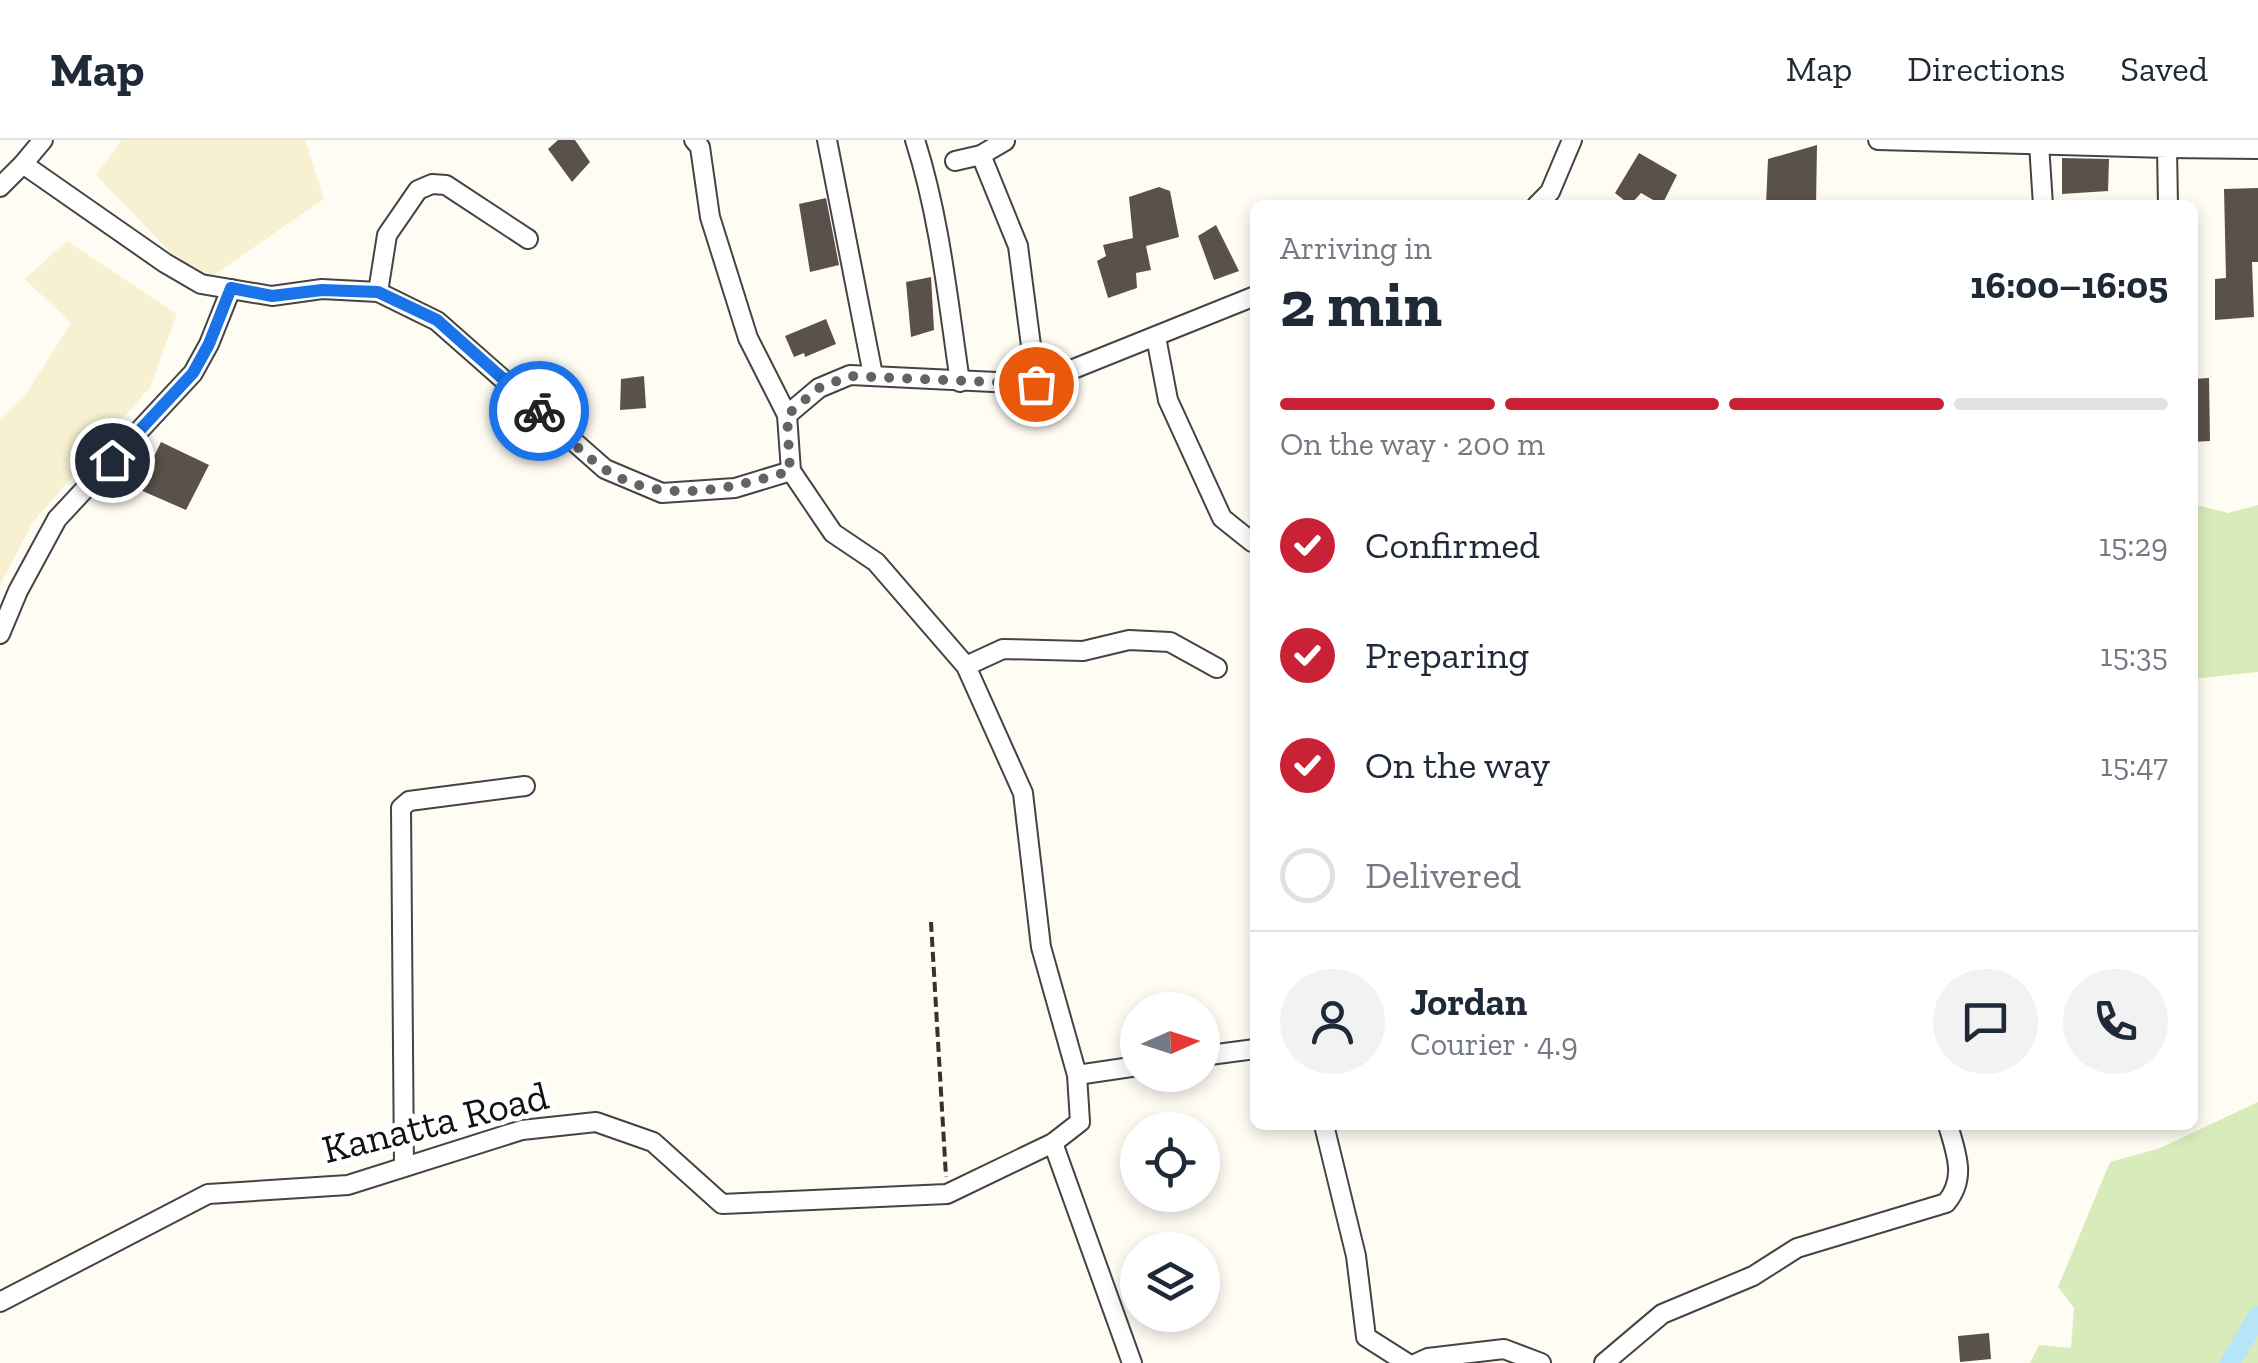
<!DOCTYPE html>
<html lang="en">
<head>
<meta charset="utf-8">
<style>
  body { margin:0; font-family:"Zilla Slab",serif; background:#f2f2f3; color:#1f2937; height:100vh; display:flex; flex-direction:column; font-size:38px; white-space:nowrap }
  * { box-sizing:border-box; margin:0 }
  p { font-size:32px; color:#747a83 }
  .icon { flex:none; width:55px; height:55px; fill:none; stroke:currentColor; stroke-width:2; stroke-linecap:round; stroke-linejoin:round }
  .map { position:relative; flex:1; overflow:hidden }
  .sheet { position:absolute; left:1250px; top:60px; width:948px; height:930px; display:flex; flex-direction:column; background:#fff; border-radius:15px; box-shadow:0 5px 15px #0003 }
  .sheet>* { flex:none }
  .needle { width:65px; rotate:87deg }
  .buttons { position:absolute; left:1120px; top:852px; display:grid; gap:20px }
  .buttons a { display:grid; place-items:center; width:100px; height:100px; border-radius:50%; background:#fff; box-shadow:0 5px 15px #0003; font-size:50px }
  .pin { position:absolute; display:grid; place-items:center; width:85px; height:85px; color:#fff; margin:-42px; border:5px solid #fff; border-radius:50%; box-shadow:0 2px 10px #0007 }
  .courier { position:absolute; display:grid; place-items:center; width:100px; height:100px; margin:-50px; border:8px solid #1a73e8; border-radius:50%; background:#fff; color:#222; box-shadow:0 2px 12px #0007 }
  .overview em { font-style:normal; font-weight:700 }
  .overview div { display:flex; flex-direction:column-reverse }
  .overview { display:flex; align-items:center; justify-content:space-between; height:170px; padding:0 30px }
  h1 { font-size:65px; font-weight:700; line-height:75px }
  .bar { display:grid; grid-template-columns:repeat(4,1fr); gap:15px 10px; align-content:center; height:120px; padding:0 30px }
  .bar i { height:12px; border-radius:8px; background:#e0e1e3 }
  .bar .current { background:#c92135 }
  .bar p { grid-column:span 4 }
  .line { display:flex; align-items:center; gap:25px; padding:0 30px; border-top:2px solid #e0e1e3 }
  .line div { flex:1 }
  .round { display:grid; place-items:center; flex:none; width:105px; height:105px; border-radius:52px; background:#f2f2f3 }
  ol { padding:0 30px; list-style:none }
  li { display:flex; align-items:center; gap:30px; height:110px }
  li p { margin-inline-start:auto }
  li .icon { padding:10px; border-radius:50%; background:#c92135; color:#fff; stroke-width:4 }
  li:last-child { color:#747a83 }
  li i { width:55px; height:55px; border:5px solid #e0e1e3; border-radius:50% }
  header { display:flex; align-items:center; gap:60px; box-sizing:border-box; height:140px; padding:0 50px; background:#fff; border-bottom:2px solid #e0e1e3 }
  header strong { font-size:48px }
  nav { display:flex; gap:55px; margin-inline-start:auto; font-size:35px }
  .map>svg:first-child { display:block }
  .farmland { fill:#f7f1d2 }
  .green { fill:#d8ecbb }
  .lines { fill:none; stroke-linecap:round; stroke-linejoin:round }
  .canal { stroke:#b6e5f9; stroke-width:20 }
  .building { fill:#5a514c }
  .street-casing { stroke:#444; stroke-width:22 }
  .path { stroke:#333; stroke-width:4; stroke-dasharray:10 5; stroke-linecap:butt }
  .street { stroke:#fff; stroke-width:18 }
  .done { stroke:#646360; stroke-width:10; stroke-dasharray:0 18 }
  .route { stroke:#1a73e8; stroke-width:12 }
  .labels { text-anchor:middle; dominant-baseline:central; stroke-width:10; stroke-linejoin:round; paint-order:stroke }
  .street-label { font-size:40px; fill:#111; stroke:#fff }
</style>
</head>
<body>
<header>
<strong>Map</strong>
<nav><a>Map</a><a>Directions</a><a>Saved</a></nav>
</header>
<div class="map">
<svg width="2258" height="1223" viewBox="0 0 2258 1223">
  <rect width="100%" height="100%" fill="#fffcf4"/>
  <!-- farmland -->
  <g class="farmland">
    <polygon points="122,0 305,0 324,59 201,144 96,35"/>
    <polygon points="67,101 177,174 150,247 33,382 0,445 0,281 24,257 71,183 25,139"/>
  </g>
  <!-- green -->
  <g class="green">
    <polygon points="2193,364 2228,373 2258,365 2258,532 2193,539"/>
    <polygon points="2258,962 2258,1223 2030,1223 2039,1205 2071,1208 2074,1168 2058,1147 2110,1022 2160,1008"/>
  </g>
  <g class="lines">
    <!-- canal -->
    <polyline class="canal" points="2230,1223 2258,1176"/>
  </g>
  <!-- building -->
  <g class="building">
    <polygon points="558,0 575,0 590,22 572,42 548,9"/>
    <polygon points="1817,5 1816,65 1766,65 1768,19"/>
    <polygon points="1639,13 1677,35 1662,65 1641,53 1630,65 1615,53"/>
    <polygon points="2062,18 2109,19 2108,51 2062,54"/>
    <polygon points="1159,47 1170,51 1179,97 1146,106 1151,130 1136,133 1137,148 1108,158 1097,121 1106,116 1103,105 1133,98 1129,57"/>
    <polygon points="2258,48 2258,122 2252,122 2254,177 2215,180 2215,139 2226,138 2224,49"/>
    <polygon points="826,58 839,125 810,132 799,64"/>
    <polygon points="1216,85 1239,131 1214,140 1198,96"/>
    <polygon points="931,137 934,190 911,197 906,142"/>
    <polygon points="826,179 836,204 805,217 804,213 794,217 785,196"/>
    <polygon points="644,236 646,268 620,270 621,239"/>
    <polygon points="2209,238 2210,301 2192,302 2192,239"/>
    <polygon points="161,302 209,325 186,370 138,349"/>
    <polygon points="1989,1193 1991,1219 1960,1222 1958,1196"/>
  </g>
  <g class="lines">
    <defs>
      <g id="street">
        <polyline points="694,0 700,7 710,77 748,198 787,275"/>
        <polyline points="827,0 873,235"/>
        <path d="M 915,0 C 940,78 948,161 960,242"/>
        <polyline points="1878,0 2167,8 2168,65"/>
        <polyline points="2039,4 2043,65"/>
        <polyline points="2167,8 2258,9"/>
        <polyline points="981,15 1018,106 1036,244"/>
        <polyline points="955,21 981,15 1005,1"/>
        <polyline points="23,24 43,0"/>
        <polyline points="0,47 23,24 165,123 201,144 272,156 322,149 378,152 437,181 605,329 662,353 735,348 791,331"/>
        <polyline points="1537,65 1550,52 1572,0"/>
        <polyline points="378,152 387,95 418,50 432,44 446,45 528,99"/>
        <polyline points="1156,197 1168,260 1222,378 1252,402 1255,400"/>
        <polyline points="0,494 18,451 57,379 193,233 209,204 231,149"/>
        <polyline points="966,526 1003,509 1083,511 1129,500 1170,502 1217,528"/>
        <polyline points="1202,916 1255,909"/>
        <polyline points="1077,935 1138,926"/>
        <polyline points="1324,985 1356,1116 1366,1197 1407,1223"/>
        <polyline points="1053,1003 1132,1223"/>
        <polyline points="404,1027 401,668 409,661 525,646"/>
        <polyline points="0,1162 208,1054 348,1045 522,990 596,982 653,1002 722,1064 947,1054 1053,1003 1080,982 1077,935 1041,807 1023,653 966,526 876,422 833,393 791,331 787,275 819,248 850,235 1036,244 1255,156"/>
        <polyline points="1417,1223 1428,1218 1504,1209 1541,1223"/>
        <path d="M 1604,1223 L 1662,1174 L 1753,1136 L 1797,1108 L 1946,1063 C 1967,1038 1956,1013 1948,985"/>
      </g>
    </defs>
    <!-- street casing -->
    <use href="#street" class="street-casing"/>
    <!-- path -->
    <polyline class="path" points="931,782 946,1037"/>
    <!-- street -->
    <use href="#street" class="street"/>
  </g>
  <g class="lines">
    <!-- done -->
    <path class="done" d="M 539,271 C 560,290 580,312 603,328 C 660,367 730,349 790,331 L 787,275 L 819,248 L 850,236 L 1036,244"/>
    <!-- route -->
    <polyline class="route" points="112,320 193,233 209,204 231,148 272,156 322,150 378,152 437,180 539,271"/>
  </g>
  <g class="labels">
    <!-- street labels -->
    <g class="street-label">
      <text transform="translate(435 982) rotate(-14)">Kanatta Road</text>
    </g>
  </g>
</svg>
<div class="buttons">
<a><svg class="needle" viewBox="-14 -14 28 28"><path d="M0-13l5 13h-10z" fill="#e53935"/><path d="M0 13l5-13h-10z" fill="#747a83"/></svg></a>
<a><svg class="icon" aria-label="locate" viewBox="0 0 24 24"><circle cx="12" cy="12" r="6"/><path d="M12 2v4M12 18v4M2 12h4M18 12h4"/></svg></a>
<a><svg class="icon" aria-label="layers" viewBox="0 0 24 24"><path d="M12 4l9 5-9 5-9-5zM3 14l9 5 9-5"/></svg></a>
</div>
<div class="pin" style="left:1036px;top:244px;background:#ea580c"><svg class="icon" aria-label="bag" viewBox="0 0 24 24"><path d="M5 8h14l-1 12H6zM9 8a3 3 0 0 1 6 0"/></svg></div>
<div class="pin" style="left:112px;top:320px;background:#1f2937"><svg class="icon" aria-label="home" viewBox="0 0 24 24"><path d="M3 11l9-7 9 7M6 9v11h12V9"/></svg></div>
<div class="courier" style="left:539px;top:271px"><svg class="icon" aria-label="bike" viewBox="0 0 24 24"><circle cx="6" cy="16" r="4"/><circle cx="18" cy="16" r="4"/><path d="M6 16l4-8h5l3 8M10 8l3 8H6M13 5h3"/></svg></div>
<section class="sheet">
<div class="overview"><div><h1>2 min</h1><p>Arriving in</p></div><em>16:00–16:05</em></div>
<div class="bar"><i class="current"></i><i class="current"></i><i class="current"></i><i></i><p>On the way · 200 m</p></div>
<ol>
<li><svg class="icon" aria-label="check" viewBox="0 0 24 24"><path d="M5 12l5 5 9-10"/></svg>Confirmed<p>15:29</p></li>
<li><svg class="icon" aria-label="check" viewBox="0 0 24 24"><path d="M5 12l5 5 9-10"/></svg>Preparing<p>15:35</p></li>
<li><svg class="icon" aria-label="check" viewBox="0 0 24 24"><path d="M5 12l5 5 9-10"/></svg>On the way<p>15:47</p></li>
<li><i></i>Delivered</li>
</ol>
<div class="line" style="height:180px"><a class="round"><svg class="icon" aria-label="person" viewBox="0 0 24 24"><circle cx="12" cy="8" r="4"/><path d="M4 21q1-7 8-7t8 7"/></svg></a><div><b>Jordan</b><p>Courier · 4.9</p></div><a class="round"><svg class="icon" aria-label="chat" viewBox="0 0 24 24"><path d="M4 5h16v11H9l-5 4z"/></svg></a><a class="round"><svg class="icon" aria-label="phone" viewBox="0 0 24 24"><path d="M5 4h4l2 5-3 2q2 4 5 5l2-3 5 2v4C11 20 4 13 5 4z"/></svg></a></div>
</section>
</div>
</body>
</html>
